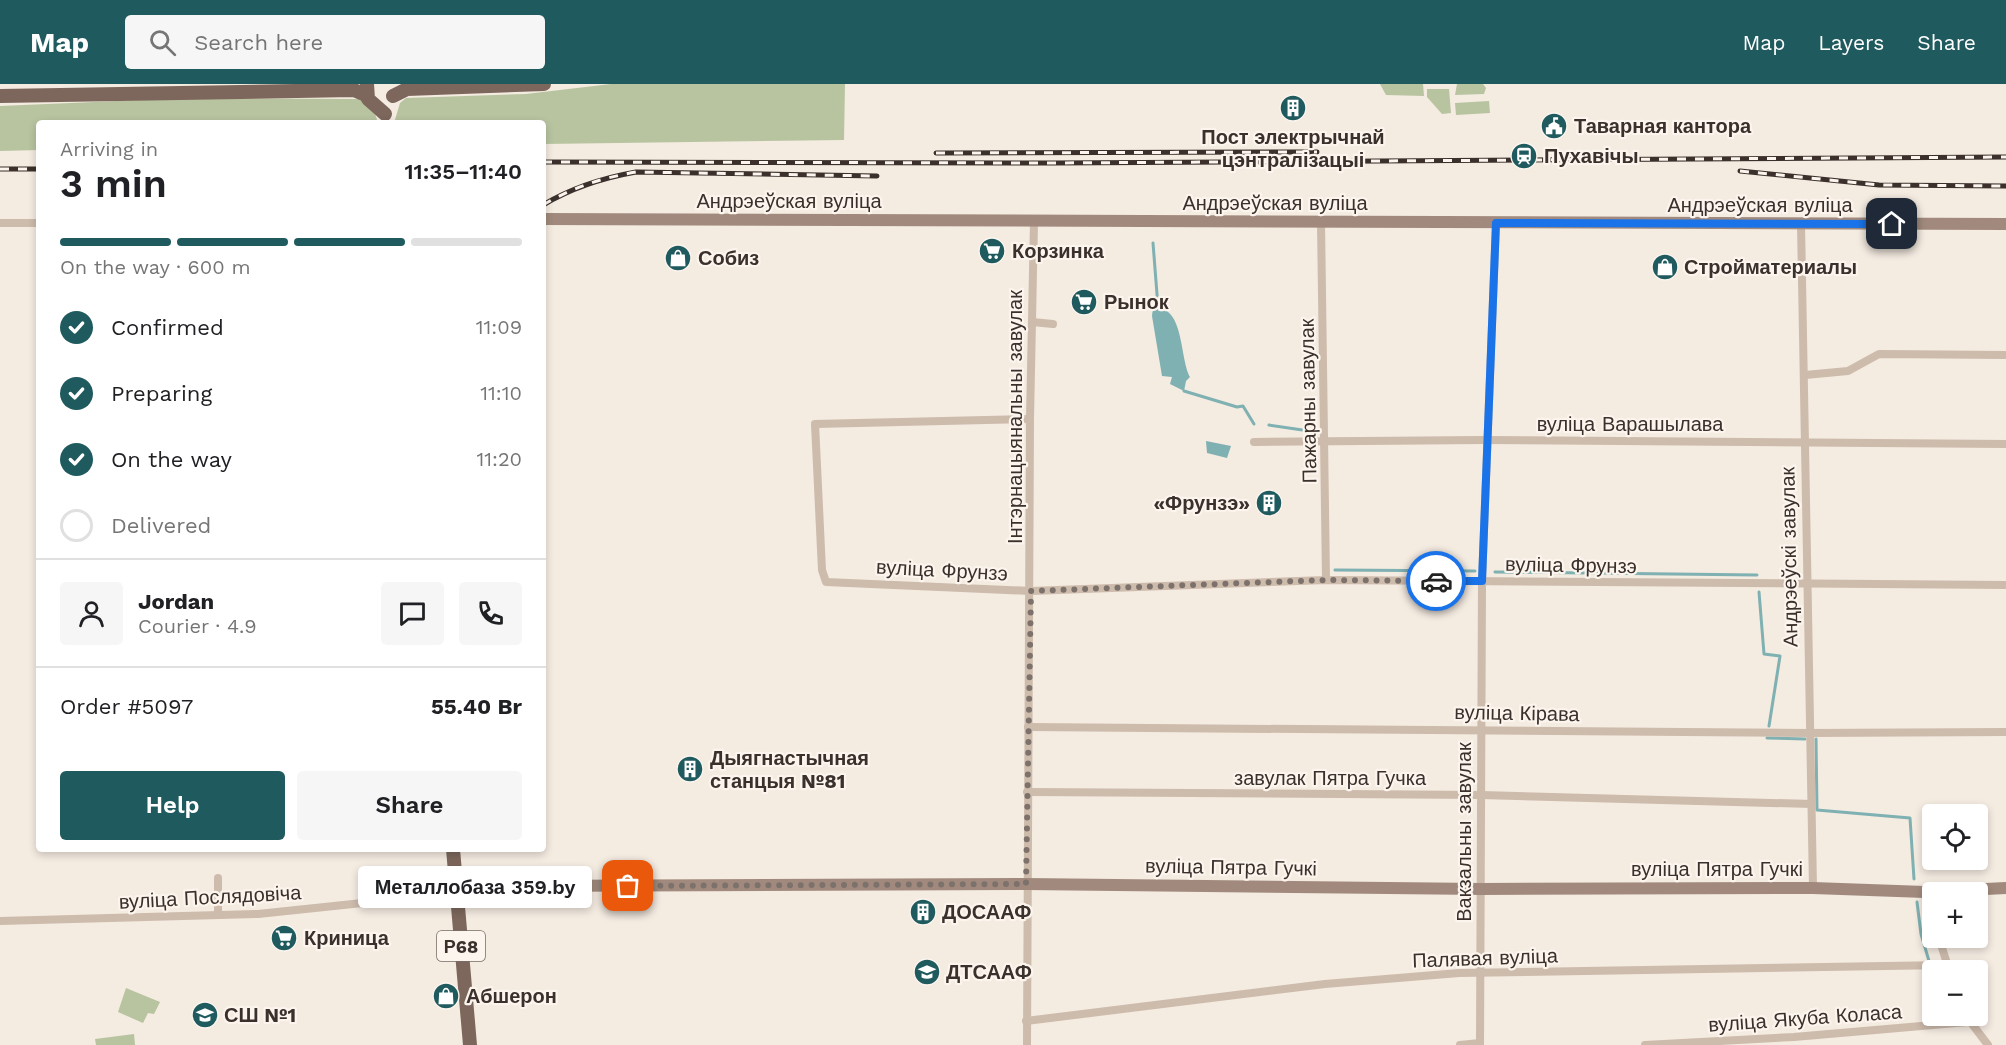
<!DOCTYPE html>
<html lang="en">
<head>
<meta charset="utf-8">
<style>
  body { margin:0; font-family:"Work Sans",sans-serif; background:#f6f6f6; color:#202124; height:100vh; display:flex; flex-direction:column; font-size:22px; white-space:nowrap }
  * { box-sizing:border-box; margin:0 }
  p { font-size:20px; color:#757577 }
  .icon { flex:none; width:33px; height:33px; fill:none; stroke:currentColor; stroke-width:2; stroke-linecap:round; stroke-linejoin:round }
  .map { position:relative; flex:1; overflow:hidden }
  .details { position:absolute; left:36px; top:36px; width:510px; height:732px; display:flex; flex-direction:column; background:#fff; border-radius:6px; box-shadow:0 3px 9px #0003 }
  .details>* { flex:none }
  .buttons { position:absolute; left:1922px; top:720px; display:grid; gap:12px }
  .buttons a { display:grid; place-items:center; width:66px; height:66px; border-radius:6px; background:#fff; box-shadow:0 3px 9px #0003; font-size:30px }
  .pin { position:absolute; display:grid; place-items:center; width:51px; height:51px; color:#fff; margin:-26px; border-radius:12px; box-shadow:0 3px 9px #0006 }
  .courier { position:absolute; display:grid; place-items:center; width:60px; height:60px; margin:-30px; border:4px solid #1a73e8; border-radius:50%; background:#fff; color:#222; box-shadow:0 2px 8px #0007 }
  .bubble { position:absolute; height:42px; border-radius:6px; background:#fff; box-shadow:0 3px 9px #0003; font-size:20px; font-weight:600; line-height:42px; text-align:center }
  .summary em { font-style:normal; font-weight:600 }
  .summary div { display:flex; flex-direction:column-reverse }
  .summary { display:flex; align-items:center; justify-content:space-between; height:102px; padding:0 24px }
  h1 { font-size:39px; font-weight:600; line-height:45px }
  .bar { display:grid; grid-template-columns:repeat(4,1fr); gap:9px 6px; align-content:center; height:72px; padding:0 24px }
  .bar i { height:8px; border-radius:4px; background:#e0e0e0 }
  .bar .on { background:#1f5a5e }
  .bar p { grid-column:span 4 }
  .line { display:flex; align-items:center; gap:15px; padding:0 24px; border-top:2px solid #e0e0e0 }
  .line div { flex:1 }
  .round { display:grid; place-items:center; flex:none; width:63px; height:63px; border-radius:6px; background:#f6f6f6 }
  ol { padding:0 24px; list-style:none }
  li { display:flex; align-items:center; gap:18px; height:66px }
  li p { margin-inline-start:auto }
  li .icon { padding:6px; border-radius:50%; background:#1f5a5e; color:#fff; stroke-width:4 }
  li:last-child { color:#757577 }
  li i { width:33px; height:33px; border:3px solid #e0e0e0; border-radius:50% }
  .cta { display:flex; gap:12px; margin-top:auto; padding:12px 24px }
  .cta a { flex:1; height:69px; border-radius:6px; background:#1f5a5e; color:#fff; font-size:24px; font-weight:600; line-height:69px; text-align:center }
  .cta a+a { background:#f6f6f6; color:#202124 }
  header { display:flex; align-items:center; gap:36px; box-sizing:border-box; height:84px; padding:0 30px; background:#1f5a5e; color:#fff }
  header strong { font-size:28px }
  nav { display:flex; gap:33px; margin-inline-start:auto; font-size:21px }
  .search { width:420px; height:54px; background:#f6f6f6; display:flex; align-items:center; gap:15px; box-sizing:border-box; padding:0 21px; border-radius:6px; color:#757577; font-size:22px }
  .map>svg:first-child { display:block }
  .green { fill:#b8c4a0 }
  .water { fill:#7fb0b2 }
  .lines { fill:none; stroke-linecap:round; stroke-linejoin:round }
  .stream { stroke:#7fb0b2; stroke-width:3 }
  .street { stroke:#cdbbac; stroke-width:8 }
  .secondary { stroke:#a18a7d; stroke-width:12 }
  .primary { stroke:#7d675c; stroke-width:14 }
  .rail-casing { stroke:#3b302b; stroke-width:5 }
  .rail { stroke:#fbf5ee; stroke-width:3; stroke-dasharray:9; stroke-linecap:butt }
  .done { stroke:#7c716b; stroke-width:6; stroke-dasharray:0 10.8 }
  .route { stroke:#1a73e8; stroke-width:8 }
  .labels { text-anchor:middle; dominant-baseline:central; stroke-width:4.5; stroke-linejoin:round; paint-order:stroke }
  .shield { fill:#fbf5ee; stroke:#756b66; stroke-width:1.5 }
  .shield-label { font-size:18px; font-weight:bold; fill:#3b302b }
  .poi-label { font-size:20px; font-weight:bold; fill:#3b302b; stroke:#fbf5ee; text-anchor:start }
  .street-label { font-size:20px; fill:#3b302b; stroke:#fbf5ee }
</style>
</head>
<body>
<header>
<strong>Map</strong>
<div class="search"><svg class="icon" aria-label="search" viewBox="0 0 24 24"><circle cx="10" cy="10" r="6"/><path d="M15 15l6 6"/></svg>Search here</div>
<nav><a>Map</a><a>Layers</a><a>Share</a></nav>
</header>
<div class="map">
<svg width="2006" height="961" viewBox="0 0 2006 961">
  <rect width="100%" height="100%" fill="#f4ebe1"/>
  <!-- green -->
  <g class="green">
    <polygon points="611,0 845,0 844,56 543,60 543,39 394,39 400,19 406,14 526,10"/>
    <polygon points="1380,0 1423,0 1424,12 1386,11"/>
    <polygon points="1457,0 1483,0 1486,4 1484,10 1455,11"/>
    <polygon points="1427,5 1449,5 1451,29 1442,30 1427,13"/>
    <polygon points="188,14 361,15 374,26 378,39 39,39 39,66 0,67 0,22"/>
    <polygon points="1489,17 1490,29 1456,31 1455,19"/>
    <polygon points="126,904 160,918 154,930 148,929 143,939 118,928"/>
    <polygon points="134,950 135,961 96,961 95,955"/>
  </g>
  <!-- water -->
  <g class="water">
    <path d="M 1153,223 C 1185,222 1179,272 1190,293 L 1186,297 L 1184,307 L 1170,300 L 1172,293 L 1162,292 L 1152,232 Z"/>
    <polygon points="1206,357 1231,362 1227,374 1207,369"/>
  </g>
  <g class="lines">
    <!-- stream -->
    <g class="stream">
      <polyline points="1153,159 1158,223"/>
      <polyline points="1184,307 1237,323 1243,322 1254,340"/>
      <polyline points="1269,341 1316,348"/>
      <polyline points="1335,486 1475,487"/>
      <polyline points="1495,488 1757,491"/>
      <polyline points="1759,508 1764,570 1780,572 1769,642"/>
      <polyline points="1767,654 1805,655"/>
      <polyline points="1816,655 1817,726 1910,734 1914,795"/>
      <polyline points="1917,818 1921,850 1929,877"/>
    </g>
    <!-- street -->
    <g class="street">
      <polyline points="1321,138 1326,496"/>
      <polyline points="0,139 39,139"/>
      <polyline points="1801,140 1813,804"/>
      <polyline points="1032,238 1053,240"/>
      <polyline points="1805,291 1848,287 1879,270 2006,271"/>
      <polyline points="1030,335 815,340 822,486 826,498 1031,507 1326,496 2006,501"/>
      <polyline points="1254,358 1483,356 2006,360"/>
      <polyline points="1028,643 1808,649 2006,648"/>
      <polyline points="1027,708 1481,711 1812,720"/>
      <polyline points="218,794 218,831"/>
      <polyline points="1925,808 1932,832"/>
      <polyline points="0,837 258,830 429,812 456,806"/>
      <polyline points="1939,854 1949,886"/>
      <polyline points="1966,932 1988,961"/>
      <polyline points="1026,937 1325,900 1459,889 1947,881"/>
      <polyline points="1027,961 1030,335 1034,138"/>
      <polyline points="1460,961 1480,959"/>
      <polyline points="1480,961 1482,497 1496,139"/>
      <polyline points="1645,961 1794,953 1968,938"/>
    </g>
    <!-- secondary -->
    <g class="secondary">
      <polyline points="543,135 2006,140"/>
      <polyline points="456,806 493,802 1026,800 1481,805 1813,804 1925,808 2006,804"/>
    </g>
    <!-- primary -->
    <g class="primary">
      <polyline points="367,0 368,15 385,30"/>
      <polyline points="0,12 354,6 366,11"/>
      <polyline points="393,12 407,5 544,0"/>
      <polyline points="453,765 470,961"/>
    </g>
    <defs>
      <g id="rail">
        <polyline points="936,69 1317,68"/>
        <polyline points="543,78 1054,79 2006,73"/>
        <polyline points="0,85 39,85"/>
        <polyline points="1740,87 1879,101 2006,102"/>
        <path d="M 543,121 C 573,103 602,94 636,88 L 877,92"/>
      </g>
    </defs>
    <!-- rail casing -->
    <use href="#rail" class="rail-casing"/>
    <!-- rail -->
    <use href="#rail" class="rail"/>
  </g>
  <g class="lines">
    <!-- done -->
    <polyline class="done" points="628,802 1026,800 1031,507 1326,496 1436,497"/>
    <!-- route -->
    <polyline class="route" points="1436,497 1482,497 1496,139 1892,140"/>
  </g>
  <!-- icons -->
  <defs>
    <symbol id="building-disc" viewBox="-11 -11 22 22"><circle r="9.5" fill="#1f5a5e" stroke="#fbf5ee"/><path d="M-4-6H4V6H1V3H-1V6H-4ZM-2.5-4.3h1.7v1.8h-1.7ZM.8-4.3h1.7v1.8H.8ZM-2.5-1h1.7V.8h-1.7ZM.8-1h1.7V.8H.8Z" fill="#fff"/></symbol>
    <symbol id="civic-disc" viewBox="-11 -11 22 22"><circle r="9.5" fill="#1f5a5e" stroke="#fbf5ee"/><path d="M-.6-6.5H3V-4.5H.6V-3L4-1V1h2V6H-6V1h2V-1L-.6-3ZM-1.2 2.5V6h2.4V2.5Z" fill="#fff"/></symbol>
    <symbol id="station-disc" viewBox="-11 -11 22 22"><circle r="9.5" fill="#1f5a5e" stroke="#fbf5ee"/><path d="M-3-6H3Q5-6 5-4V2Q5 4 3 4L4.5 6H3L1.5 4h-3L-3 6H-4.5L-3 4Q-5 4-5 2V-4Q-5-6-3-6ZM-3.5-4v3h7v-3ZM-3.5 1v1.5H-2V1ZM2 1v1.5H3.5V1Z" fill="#fff"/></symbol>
    <symbol id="supermarket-disc" viewBox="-11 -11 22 22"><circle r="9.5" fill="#1f5a5e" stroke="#fbf5ee"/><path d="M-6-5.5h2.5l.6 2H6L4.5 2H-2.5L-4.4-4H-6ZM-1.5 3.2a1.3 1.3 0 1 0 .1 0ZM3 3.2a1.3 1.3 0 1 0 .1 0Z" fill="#fff"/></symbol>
    <symbol id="shop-disc" viewBox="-11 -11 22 22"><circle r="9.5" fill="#1f5a5e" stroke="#fbf5ee"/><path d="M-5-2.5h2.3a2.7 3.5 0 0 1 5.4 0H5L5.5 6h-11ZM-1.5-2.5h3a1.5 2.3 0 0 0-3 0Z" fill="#fff"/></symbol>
    <symbol id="school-disc" viewBox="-11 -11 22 22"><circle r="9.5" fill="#1f5a5e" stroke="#fbf5ee"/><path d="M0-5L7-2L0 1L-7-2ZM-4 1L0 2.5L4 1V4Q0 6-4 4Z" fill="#fff"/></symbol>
  </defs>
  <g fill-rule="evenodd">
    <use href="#building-disc" x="1278" y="9" width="30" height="30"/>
    <use href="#civic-disc" x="1539" y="27" width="30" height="30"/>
    <use href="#station-disc" x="1509" y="57" width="30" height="30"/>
    <use href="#supermarket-disc" x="977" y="152" width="30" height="30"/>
    <use href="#shop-disc" x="663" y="159" width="30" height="30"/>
    <use href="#shop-disc" x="1650" y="168" width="30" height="30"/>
    <use href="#supermarket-disc" x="1069" y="203" width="30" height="30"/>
    <use href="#building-disc" x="1254" y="404" width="30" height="30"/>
    <use href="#building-disc" x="675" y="670" width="30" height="30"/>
    <use href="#building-disc" x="908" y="813" width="30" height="30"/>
    <use href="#supermarket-disc" x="269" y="839" width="30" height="30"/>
    <use href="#school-disc" x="912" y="873" width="30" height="30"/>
    <use href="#shop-disc" x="431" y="897" width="30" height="30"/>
    <use href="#school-disc" x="190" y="916" width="30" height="30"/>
  </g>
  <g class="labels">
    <!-- shield labels -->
    <rect class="shield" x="437" y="847" width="48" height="30" rx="4.5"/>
    <g class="shield-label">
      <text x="461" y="862">Р68</text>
    </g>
    <!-- poi labels -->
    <g class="poi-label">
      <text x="1574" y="42">Таварная кантора</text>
      <text x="1293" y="53" text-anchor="middle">Пост электрычнай<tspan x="1293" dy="23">цэнтралізацыі</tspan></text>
      <text x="1544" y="72">Пухавічы</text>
      <text x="1012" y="167">Корзинка</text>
      <text x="698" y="174">Собиз</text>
      <text x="1684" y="183">Стройматериалы</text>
      <text x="1104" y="218">Рынок</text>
      <text x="1250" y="419" text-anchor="end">«Фрунзэ»</text>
      <text x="710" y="674">Дыягнастычная<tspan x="710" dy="23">станцыя №81</tspan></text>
      <text x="942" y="828">ДОСААФ</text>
      <text x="304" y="854">Криница</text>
      <text x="946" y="888">ДТСААФ</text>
      <text x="466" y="912">Абшерон</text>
      <text x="224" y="931">СШ №1</text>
    </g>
    <!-- street labels -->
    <g class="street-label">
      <text x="789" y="117">Андрэеўская вуліца</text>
      <text x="1275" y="119">Андрэеўская вуліца</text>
      <text x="1760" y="121">Андрэеўская вуліца</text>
      <text transform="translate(1308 317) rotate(-91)">Пажарны завулак</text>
      <text transform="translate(1015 333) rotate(-90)">Інтэрнацыянальны завулак</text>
      <text x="1630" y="340">вуліца Варашылава</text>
      <text transform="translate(1789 473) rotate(-91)">Андрэеўскі завулак</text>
      <text transform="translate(1571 481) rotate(1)">вуліца Фрунзэ</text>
      <text transform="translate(942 486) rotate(3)">вуліца Фрунзэ</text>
      <text transform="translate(1517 629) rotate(1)">вуліца Кірава</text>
      <text x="1330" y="694">завулак Пятра Гучка</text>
      <text transform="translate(1464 748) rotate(-90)">Вакзальны завулак</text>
      <text transform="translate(1231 783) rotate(1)">вуліца Пятра Гучкі</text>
      <text x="1717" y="785">вуліца Пятра Гучкі</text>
      <text transform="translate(210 813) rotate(-3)">вуліца Послядовіча</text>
      <text transform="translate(1485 874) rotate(-2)">Палявая вуліца</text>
      <text transform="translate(1805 934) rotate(-4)">вуліца Якуба Коласа</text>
    </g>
  </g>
</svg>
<div class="buttons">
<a><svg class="icon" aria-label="locate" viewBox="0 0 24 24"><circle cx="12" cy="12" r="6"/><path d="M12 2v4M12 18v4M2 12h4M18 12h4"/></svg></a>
<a>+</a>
<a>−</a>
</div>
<div class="pin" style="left:628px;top:802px;background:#ea580c"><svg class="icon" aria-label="bag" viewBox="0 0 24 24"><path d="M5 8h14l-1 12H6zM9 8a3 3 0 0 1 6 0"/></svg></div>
<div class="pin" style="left:1892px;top:140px;background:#1f2937"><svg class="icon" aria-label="home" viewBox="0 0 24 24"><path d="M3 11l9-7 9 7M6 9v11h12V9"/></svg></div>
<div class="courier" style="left:1436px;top:497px"><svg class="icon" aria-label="car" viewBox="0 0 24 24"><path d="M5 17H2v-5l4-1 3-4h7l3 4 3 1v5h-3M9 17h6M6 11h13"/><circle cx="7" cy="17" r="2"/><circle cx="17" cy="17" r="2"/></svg></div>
<div class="bubble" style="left:358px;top:782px;width:234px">Металлобаза 359.by</div>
<section class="details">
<div class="summary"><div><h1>3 min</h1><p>Arriving in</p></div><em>11:35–11:40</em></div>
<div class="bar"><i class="on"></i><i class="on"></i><i class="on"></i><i></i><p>On the way · 600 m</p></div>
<ol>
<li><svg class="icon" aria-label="check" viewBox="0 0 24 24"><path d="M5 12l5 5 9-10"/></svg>Confirmed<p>11:09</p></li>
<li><svg class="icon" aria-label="check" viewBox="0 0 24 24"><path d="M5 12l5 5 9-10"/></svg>Preparing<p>11:10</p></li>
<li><svg class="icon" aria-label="check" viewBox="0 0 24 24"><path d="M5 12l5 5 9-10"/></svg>On the way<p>11:20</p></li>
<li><i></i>Delivered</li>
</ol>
<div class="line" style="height:108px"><a class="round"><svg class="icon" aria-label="person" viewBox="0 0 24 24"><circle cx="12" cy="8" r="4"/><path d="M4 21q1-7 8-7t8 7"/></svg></a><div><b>Jordan</b><p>Courier · 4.9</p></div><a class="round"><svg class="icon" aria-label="chat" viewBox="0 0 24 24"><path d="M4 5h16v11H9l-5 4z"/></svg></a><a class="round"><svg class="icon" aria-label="phone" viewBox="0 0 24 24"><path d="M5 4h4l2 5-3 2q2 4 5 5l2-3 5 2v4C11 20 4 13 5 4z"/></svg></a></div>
<div class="line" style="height:78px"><div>Order #5097</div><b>55.40 Br</b></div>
<div class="cta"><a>Help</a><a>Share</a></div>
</section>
</div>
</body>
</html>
